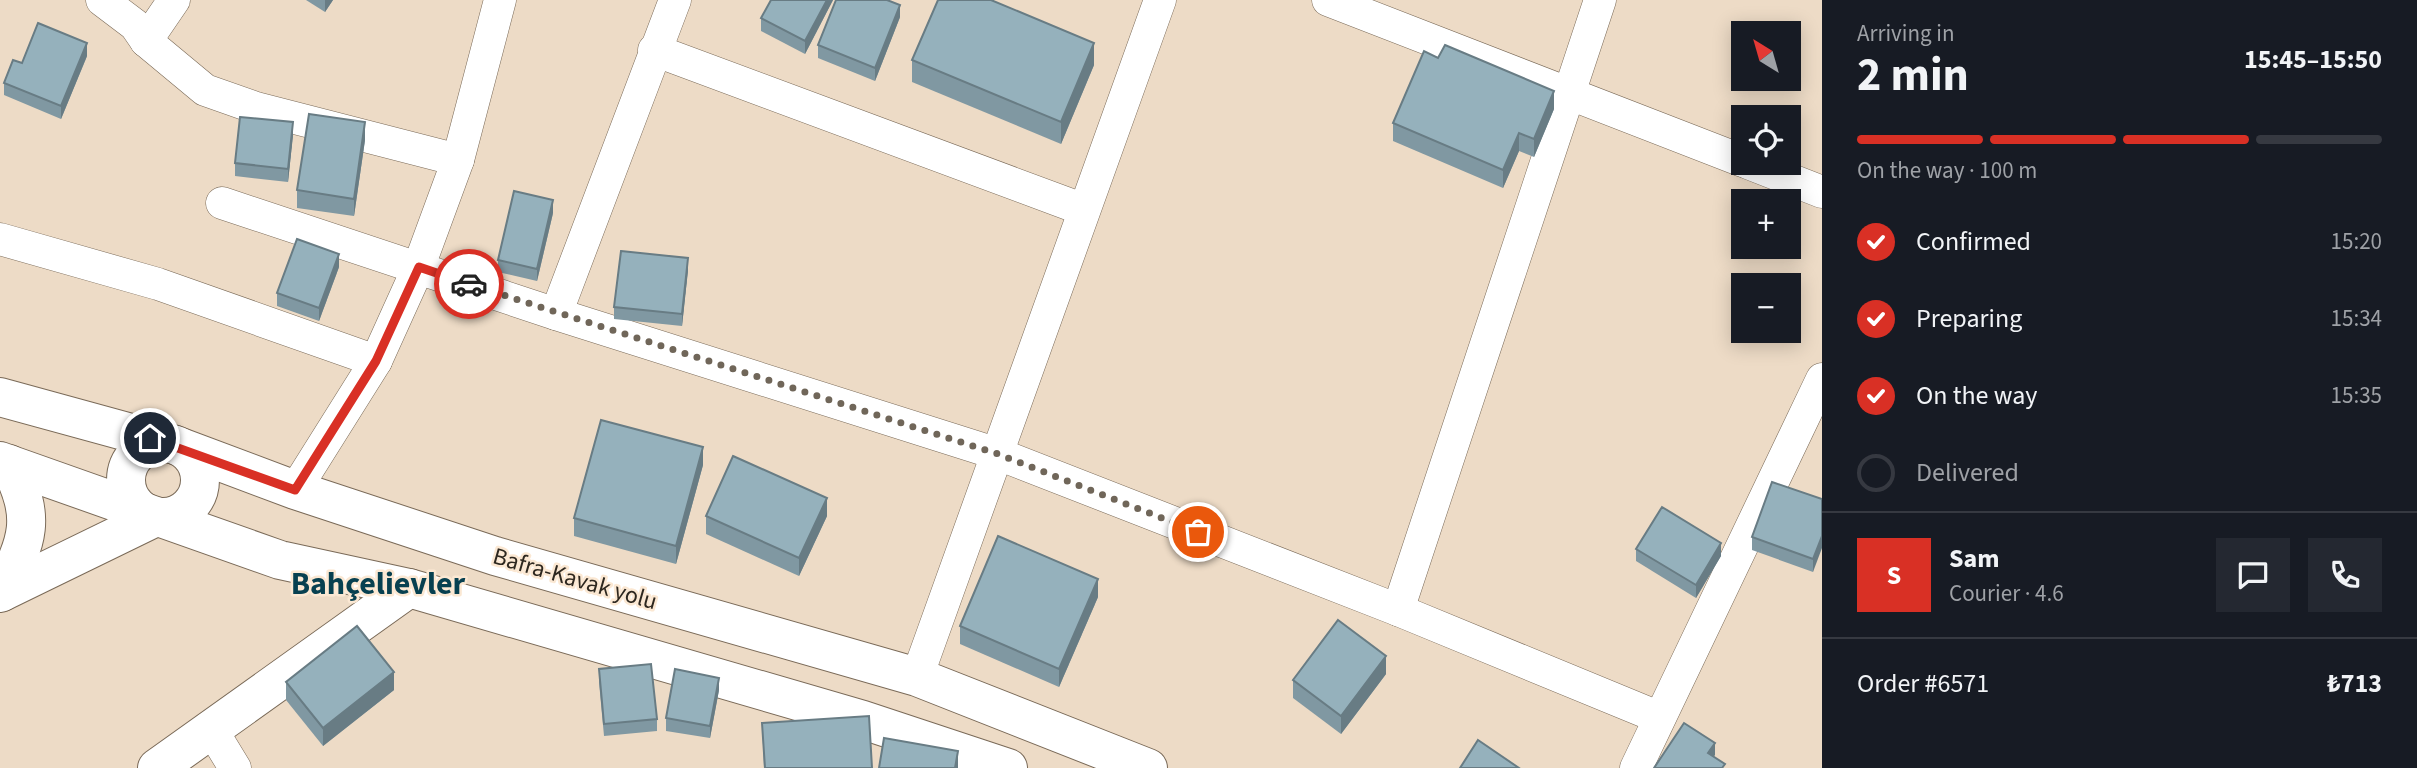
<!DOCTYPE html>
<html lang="en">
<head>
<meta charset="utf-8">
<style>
  body { margin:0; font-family:"Source Sans 3",sans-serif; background:#242831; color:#f1f3f6; height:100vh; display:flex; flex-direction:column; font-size:26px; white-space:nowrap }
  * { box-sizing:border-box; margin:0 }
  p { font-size:23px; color:#9ea1a6 }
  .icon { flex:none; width:38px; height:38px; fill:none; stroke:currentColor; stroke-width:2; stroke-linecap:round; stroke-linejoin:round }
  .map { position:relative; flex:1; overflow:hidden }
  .sheet { display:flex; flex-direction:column; background:#171b24; width:595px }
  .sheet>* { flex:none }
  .needle { width:46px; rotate:323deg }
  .fabs { position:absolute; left:1731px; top:21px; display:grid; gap:14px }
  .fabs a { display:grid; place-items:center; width:70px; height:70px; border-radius:0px; background:#171b24; box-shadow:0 4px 18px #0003; font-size:35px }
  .pin { position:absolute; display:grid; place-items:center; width:60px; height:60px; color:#fff; margin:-30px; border:4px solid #fff; border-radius:50%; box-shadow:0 2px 7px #0007 }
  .courier { position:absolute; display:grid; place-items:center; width:70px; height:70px; margin:-35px; border:5px solid #d93025; border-radius:50%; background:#fff; color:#222; box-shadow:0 2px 9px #0007 }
  .headline em { font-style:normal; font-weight:700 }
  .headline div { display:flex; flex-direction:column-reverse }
  .headline { display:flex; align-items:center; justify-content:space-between; height:119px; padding:0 35px }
  h1 { font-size:46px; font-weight:700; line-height:52px }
  .bar { display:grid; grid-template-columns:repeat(4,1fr); gap:10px 7px; align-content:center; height:84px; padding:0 35px }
  .bar i { height:9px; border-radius:5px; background:#363941 }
  .bar .selected { background:#d93025 }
  .bar p { grid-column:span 4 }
  .line { display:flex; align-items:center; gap:18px; padding:0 35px; border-top:2px solid #363941 }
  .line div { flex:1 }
  .round { display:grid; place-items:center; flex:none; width:74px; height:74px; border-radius:0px; background:#242831 }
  ol { padding:0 35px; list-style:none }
  li { display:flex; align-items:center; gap:21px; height:77px }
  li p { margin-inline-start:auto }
  li .icon { padding:7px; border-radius:50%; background:#d93025; color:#fff; stroke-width:4 }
  li:last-child { color:#9ea1a6 }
  li i { width:38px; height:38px; border:4px solid #363941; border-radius:50% }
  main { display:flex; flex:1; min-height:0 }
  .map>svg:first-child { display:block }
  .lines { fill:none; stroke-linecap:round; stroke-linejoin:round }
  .street-casing { stroke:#7a6a58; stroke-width:33 }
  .secondary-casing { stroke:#7a6a58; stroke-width:40 }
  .street { stroke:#fff; stroke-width:32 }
  .secondary { stroke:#fff; stroke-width:38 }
  .wall { fill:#8098a2 }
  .shaded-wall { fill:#687c84 }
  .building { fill:#95b1bc; stroke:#687c84; stroke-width:2 }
  .done { stroke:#706659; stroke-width:7; stroke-dasharray:0 12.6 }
  .route { stroke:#d93025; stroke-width:9 }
  .labels { text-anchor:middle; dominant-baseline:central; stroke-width:5; stroke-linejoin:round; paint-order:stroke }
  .street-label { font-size:24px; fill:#2d271f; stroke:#fbe8d3 }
  .district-label { font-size:32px; font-weight:bold; fill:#074050; stroke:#fbe8d3 }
</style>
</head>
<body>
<main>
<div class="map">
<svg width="1822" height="768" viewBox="0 0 1822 768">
  <rect width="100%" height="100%" fill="#eddbc6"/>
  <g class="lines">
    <defs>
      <g id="street">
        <polyline points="102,0 135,25 146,41 205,90 256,108 458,160"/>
        <polyline points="1328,0 1743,161"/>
        <polyline points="146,41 174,0"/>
        <polyline points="654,50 1082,209"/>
        <polyline points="1748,163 1822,192"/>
        <polyline points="222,203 556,314 998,454 1398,610 1658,717"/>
        <polyline points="0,239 158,284 376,361"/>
        <polyline points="556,314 675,0"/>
        <polyline points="295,490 376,361 419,266 458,160 500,0"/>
        <polyline points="1398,610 1600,0"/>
        <polyline points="917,677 1160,0"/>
        <polyline points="210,727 235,768"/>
        <polyline points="1636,768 1822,379"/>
      </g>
      <g id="secondary">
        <polyline points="0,397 175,445 295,490 495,556 917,677 1148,768"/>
        <circle cx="163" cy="480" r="37"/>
        <polyline points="0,461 280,560 409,588 863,720 1008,768"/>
        <path d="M 2,592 C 28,539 37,519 9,464"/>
        <polyline points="0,593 156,517"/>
        <polyline points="157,768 409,588"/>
      </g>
    </defs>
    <!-- street casing -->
    <use href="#street" class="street-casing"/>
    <!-- secondary casing -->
    <use href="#secondary" class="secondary-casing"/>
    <!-- street -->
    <use href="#street" class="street"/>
    <!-- secondary -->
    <use href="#secondary" class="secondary"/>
  </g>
  <!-- wall -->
  <g class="wall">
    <polygon points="306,0 333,0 325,12"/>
    <polygon points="833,0 805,54 761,31 761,18"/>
    <polygon points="900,17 875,81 818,58 818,45"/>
    <polygon points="87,56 61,119 4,95 4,83 22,63"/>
    <polygon points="912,60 1094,65 1061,144 912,82"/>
    <polygon points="1554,109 1534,157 1519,151 1503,188 1393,141 1393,123"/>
    <polygon points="293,135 288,182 235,176 235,163"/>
    <polygon points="365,140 354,216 297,208 297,190"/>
    <polygon points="553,213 537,281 498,272 498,260"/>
    <polygon points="339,267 319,321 277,306 277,293"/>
    <polygon points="688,270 682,326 614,319 614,307"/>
    <polygon points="703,465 676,564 574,536 574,518"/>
    <polygon points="1822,499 1813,572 1752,550 1752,537"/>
    <polygon points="706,516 827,516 799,576 706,534"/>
    <polygon points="1636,549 1721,556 1696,598 1636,561"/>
    <polygon points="1098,597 1059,687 960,644 960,626"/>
    <polygon points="599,669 657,719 657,731 604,736 599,682"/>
    <polygon points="1386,674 1341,734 1293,698 1293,680"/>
    <polygon points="286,682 394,690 323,746 286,700"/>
    <polygon points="719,690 710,738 666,731 666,718"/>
    <polygon points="762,723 872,768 764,768"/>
  </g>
  <!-- shaded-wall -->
  <g class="shaded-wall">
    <polygon points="325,0 333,0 325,12"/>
    <polygon points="827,0 833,0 805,54 805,41"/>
    <polygon points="900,5 900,17 875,81 875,68"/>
    <polygon points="87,43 87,56 61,119 61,106"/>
    <polygon points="1094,43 1094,65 1061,144 1061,122"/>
    <polygon points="1554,91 1554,109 1534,157 1534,139"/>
    <polygon points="293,122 293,135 288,182 288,169"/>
    <polygon points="365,122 365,140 354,216 354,199"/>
    <polygon points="1519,133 1519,151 1503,188 1503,170"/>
    <polygon points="553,200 553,213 537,281 537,269"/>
    <polygon points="339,254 339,267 319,321 319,308"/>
    <polygon points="688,258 688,270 682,326 682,314"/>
    <polygon points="703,447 703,465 676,564 676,546"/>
    <polygon points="827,498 827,516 799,576 799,558"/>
    <polygon points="1822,536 1822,548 1813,572 1813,559"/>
    <polygon points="1721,543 1721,556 1696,598 1696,585"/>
    <polygon points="1098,579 1098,597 1059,687 1059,669"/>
    <polygon points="1386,656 1386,674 1341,734 1341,716"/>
    <polygon points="394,672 394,690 323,746 323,728"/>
    <polygon points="719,678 719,690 710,738 710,726"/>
    <polygon points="1715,743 1715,755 1708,765 1708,753"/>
    <polygon points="958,751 958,768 955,768"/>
  </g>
  <!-- building -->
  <g class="building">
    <polygon points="771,0 827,0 805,41 761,18"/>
    <polygon points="836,0 887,0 900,5 875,68 818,45"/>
    <polygon points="938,0 991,0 1094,43 1061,122 912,60"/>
    <polygon points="38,23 87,43 61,106 4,83 13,60 22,63"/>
    <polygon points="1445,45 1554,91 1534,139 1519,133 1503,170 1393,123 1424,51 1438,58"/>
    <polygon points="309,114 365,122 354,199 297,190"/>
    <polygon points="240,117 293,122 288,169 235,163"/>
    <polygon points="514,191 553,200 537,269 498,260"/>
    <polygon points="297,239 339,254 319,308 277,293"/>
    <polygon points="621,251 688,258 682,314 614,307"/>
    <polygon points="601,420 703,447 676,546 574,518"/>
    <polygon points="733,456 827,498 799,558 706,516"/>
    <polygon points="1772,482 1822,499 1822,536 1813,559 1752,537"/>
    <polygon points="1662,507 1721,543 1696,585 1636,549"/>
    <polygon points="998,536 1098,579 1059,669 960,626"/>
    <polygon points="1338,620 1386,656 1341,716 1293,680"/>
    <polygon points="357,626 394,672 323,728 286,682"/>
    <polygon points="651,664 657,719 604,724 599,669"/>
    <polygon points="675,669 719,678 710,726 666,718"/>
    <polygon points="869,716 872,768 765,768 762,723"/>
    <polygon points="1684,723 1715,743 1708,753 1725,764 1722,768 1654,768"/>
    <polygon points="884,738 958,751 955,768 879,768"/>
    <polygon points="1478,740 1519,768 1460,768"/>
  </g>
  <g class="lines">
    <!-- done -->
    <polyline class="done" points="469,284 998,454 1198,532"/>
    <!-- route -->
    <polyline class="route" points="150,438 295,490 376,361 419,267 469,284"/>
  </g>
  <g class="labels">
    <!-- street labels -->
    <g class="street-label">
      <text transform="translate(575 579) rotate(16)">Bafra-Kavak yolu</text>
    </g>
    <!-- district labels -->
    <g class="district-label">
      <text x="378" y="584">Bahçelievler</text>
    </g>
  </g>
</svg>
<div class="fabs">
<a><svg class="needle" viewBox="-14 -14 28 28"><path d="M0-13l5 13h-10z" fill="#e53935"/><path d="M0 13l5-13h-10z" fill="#9ea1a6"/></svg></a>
<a><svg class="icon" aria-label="locate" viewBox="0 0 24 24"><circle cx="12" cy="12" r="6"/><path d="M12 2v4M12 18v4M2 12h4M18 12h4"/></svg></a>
<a>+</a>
<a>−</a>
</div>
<div class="pin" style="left:1198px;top:532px;background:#ea580c"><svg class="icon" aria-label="bag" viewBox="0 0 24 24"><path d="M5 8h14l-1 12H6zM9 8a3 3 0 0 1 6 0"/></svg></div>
<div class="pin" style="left:150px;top:438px;background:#1f2937"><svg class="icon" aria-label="home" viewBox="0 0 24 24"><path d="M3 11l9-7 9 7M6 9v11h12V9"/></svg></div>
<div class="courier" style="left:469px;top:284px"><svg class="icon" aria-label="car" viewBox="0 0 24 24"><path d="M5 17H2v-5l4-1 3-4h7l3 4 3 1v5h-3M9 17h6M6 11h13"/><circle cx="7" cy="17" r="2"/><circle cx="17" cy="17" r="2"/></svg></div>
</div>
<section class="sheet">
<div class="headline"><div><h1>2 min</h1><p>Arriving in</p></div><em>15:45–15:50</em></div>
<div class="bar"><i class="selected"></i><i class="selected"></i><i class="selected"></i><i></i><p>On the way · 100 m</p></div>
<ol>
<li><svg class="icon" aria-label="check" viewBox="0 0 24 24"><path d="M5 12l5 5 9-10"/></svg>Confirmed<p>15:20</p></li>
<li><svg class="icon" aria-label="check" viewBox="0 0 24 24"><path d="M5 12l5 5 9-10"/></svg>Preparing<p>15:34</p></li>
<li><svg class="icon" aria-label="check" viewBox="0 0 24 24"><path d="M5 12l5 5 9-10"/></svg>On the way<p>15:35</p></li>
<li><i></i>Delivered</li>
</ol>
<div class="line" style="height:126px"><b class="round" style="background:#d93025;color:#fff">S</b><div><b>Sam</b><p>Courier · 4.6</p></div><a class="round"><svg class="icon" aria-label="chat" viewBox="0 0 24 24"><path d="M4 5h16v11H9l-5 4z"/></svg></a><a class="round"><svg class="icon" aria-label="phone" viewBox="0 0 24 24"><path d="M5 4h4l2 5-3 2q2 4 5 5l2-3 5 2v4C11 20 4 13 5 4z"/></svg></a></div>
<div class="line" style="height:91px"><div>Order #6571</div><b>₺713</b></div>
</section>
</main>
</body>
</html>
